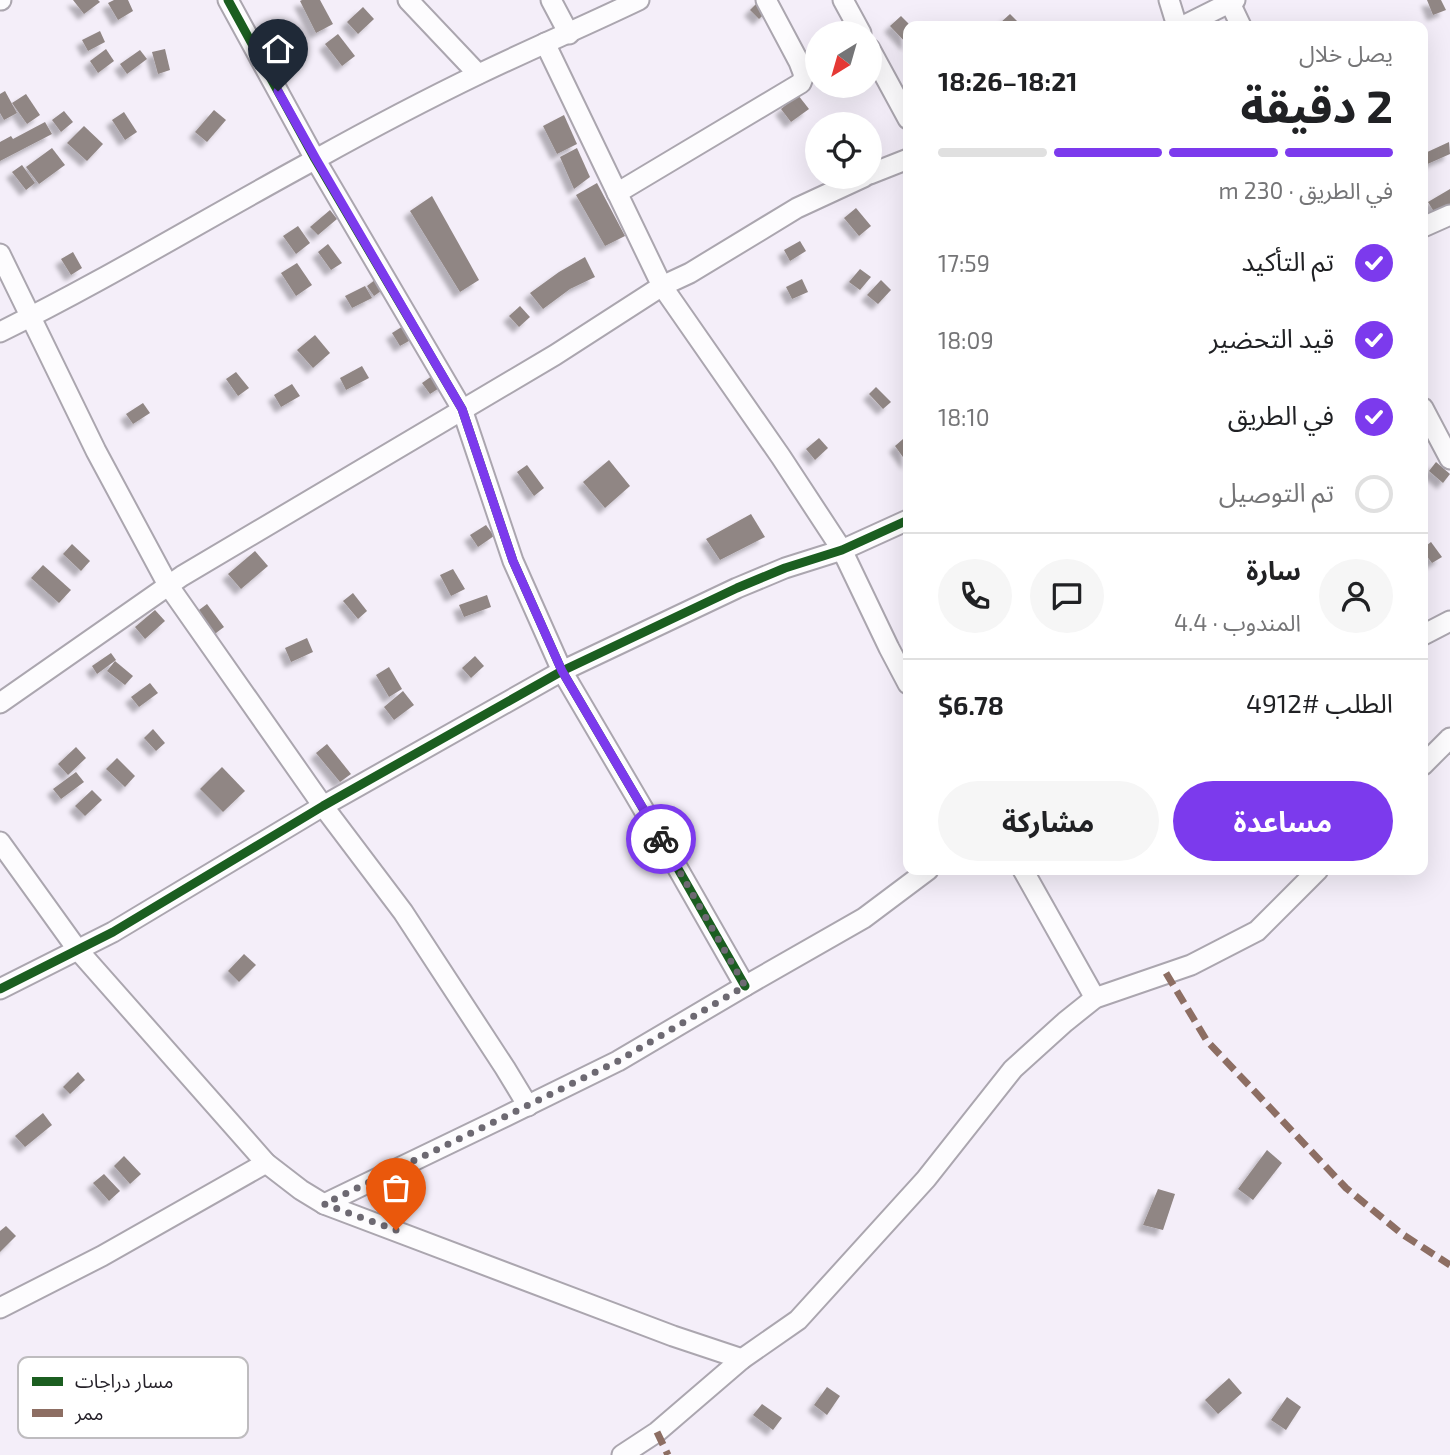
<!DOCTYPE html>
<html lang="ar">
<head>
<meta charset="utf-8">
<style>
  body { margin:0; font-family:"Exo 2","Noto Sans Arabic",sans-serif; background:#f6f6f6; color:#202124; direction:rtl; height:100vh; display:flex; flex-direction:column; font-size:26px; white-space:nowrap }
  * { box-sizing:border-box; margin:0 }
  p { font-size:23px; color:#757577 }
  .icon { flex:none; width:38px; height:38px; fill:none; stroke:currentColor; stroke-width:2; stroke-linecap:round; stroke-linejoin:round }
  .map { position:relative; flex:1; overflow:hidden; direction:ltr }
  .side { position:absolute; left:903px; top:21px; width:525px; height:854px; display:flex; flex-direction:column; background:#fff; border-radius:14px; box-shadow:0 7px 28px #0002; direction:rtl }
  .side>* { flex:none }
  .needle { width:46px; rotate:217deg }
  .controls { position:absolute; left:805px; top:21px; display:grid; gap:14px }
  .controls a { display:grid; place-items:center; width:77px; height:77px; border-radius:50%; background:#fff; box-shadow:0 7px 28px #0002; font-size:35px }
  .pin { position:absolute; display:grid; place-items:center; width:60px; height:60px; color:#fff; margin:-72px -30px; border-radius:50% 50% 50% 0; rotate:-45deg; box-shadow:0 0 7px #0007 }
  .pin .icon { rotate:45deg }
  .courier { position:absolute; display:grid; place-items:center; width:70px; height:70px; margin:-35px; border:5px solid #7c3aed; border-radius:50%; background:#fff; color:#222; box-shadow:0 2px 9px #0007 }
  .overview em { font-style:normal; font-weight:700 }
  .overview div { display:flex; flex-direction:column-reverse }
  .overview { display:flex; align-items:center; justify-content:space-between; height:119px; padding:0 35px }
  h1 { font-size:46px; font-weight:700; line-height:52px }
  .bar { display:grid; grid-template-columns:repeat(4,1fr); gap:10px 7px; align-content:center; height:84px; padding:0 35px }
  .bar i { height:9px; border-radius:5px; background:#e0e0e0 }
  .bar .current { background:#7c3aed }
  .bar p { grid-column:span 4 }
  .line { display:flex; align-items:center; gap:18px; padding:0 35px; border-top:2px solid #e0e0e0 }
  .line div { flex:1 }
  .round { display:grid; place-items:center; flex:none; width:74px; height:74px; border-radius:37px; background:#f6f6f6 }
  ol { padding:0 35px; list-style:none }
  li { display:flex; align-items:center; gap:21px; height:77px }
  li p { margin-inline-start:auto }
  li .icon { padding:7px; border-radius:50%; background:#7c3aed; color:#fff; stroke-width:4 }
  li:last-child { color:#757577 }
  li i { width:38px; height:38px; border:4px solid #e0e0e0; border-radius:50% }
  .action { display:flex; gap:14px; margin-top:auto; padding:14px 35px }
  .action a { flex:1; height:80px; border-radius:42px; background:#7c3aed; color:#fff; font-size:28px; font-weight:700; line-height:80px; text-align:center }
  .action a+a { background:#f6f6f6; color:#202124 }
  .map>svg:first-child { display:block }
  .building { fill:#908684; filter:url(#shadow) }
  .lines { fill:none; stroke-linecap:round; stroke-linejoin:round }
  .minor-casing { stroke:#aba6af; stroke-width:23 }
  .minor { stroke:#fdfcfe; stroke-width:19 }
  .quiet { stroke:#8d6e63; stroke-width:7; stroke-dasharray:14 7; stroke-linecap:butt }
  .cycleway-casing { stroke:#fff; stroke-width:13 }
  .cycleway { stroke:#1b5e20; stroke-width:9 }
  .done { stroke:#6d6972; stroke-width:7; stroke-dasharray:0 12.6 }
  .route { stroke:#7c3aed; stroke-width:9 }
  .key { fill:#fff; stroke:#bebcbf; stroke-width:2 }
  .key-label { font-size:19px; fill:#252129 }
</style>
</head>
<body>
<div class="map">
<svg width="1450" height="1455" viewBox="0 0 1450 1455">
  <defs>
    <filter id="shadow"><feDropShadow dx="-6" dy="6" stdDeviation="2" flood-color="#0004"/></filter>
  </defs>
  <rect width="100%" height="100%" fill="#f4eef9"/>
  <!-- building -->
  <g class="building">
    <polygon points="73,0 98,0 100,2 84,14"/>
    <polygon points="114,0 128,0 133,11 118,20 108,3"/>
    <polygon points="302,0 320,0 333,24 316,33 300,1"/>
    <polygon points="760,0 773,6 759,19 750,10"/>
    <polygon points="1427,0 1441,0 1446,10 1433,15"/>
    <polygon points="363,7 374,19 358,34 347,22"/>
    <polygon points="1010,14 1022,26 1003,26 1000,23"/>
    <polygon points="901,16 911,26 908,26 908,45 890,26"/>
    <polygon points="100,31 105,42 88,51 82,40"/>
    <polygon points="338,34 355,56 342,66 325,44"/>
    <polygon points="106,49 114,61 98,73 90,61"/>
    <polygon points="165,49 170,70 158,74 152,52"/>
    <polygon points="140,50 147,59 127,74 120,64"/>
    <polygon points="5,91 17,113 4,120 0,113 0,94"/>
    <polygon points="26,94 40,115 27,124 12,103"/>
    <polygon points="798,95 809,109 791,122 781,109"/>
    <polygon points="214,110 226,120 207,142 195,132"/>
    <polygon points="64,111 73,122 61,132 52,120"/>
    <polygon points="124,112 137,132 125,140 112,120"/>
    <polygon points="564,115 577,144 557,154 543,126"/>
    <polygon points="45,122 52,134 0,161 0,142 11,136 13,139"/>
    <polygon points="84,126 103,144 87,161 67,143"/>
    <polygon points="1449,142 1450,154 1423,166 1423,154"/>
    <polygon points="52,148 65,165 39,184 26,167"/>
    <polygon points="577,148 590,177 574,189 560,157"/>
    <polygon points="22,165 35,183 26,190 12,172"/>
    <polygon points="597,183 625,236 605,246 576,195"/>
    <polygon points="1450,189 1450,207 1436,215 1428,202"/>
    <polygon points="432,196 479,280 460,292 410,211"/>
    <polygon points="856,208 871,226 859,236 844,218"/>
    <polygon points="330,210 337,219 318,235 310,227"/>
    <polygon points="298,226 310,243 296,254 283,236"/>
    <polygon points="800,241 806,251 790,261 784,250"/>
    <polygon points="328,244 342,263 331,270 318,252"/>
    <polygon points="73,252 82,268 71,275 61,259"/>
    <polygon points="585,257 595,277 570,289 543,309 530,293 559,272"/>
    <polygon points="297,263 312,285 296,296 281,273"/>
    <polygon points="860,269 871,277 860,290 849,282"/>
    <polygon points="384,273 392,283 374,296 367,286"/>
    <polygon points="802,279 808,292 792,299 786,287"/>
    <polygon points="881,280 891,290 878,304 867,295"/>
    <polygon points="365,286 372,298 352,308 345,296"/>
    <polygon points="520,306 530,317 519,327 509,316"/>
    <polygon points="408,323 416,337 400,346 392,333"/>
    <polygon points="315,335 330,353 313,368 297,350"/>
    <polygon points="362,366 369,378 346,390 340,378"/>
    <polygon points="442,369 450,381 430,394 422,383"/>
    <polygon points="236,372 249,388 238,396 226,379"/>
    <polygon points="292,384 300,396 281,407 274,395"/>
    <polygon points="876,387 891,402 883,409 869,394"/>
    <polygon points="143,403 150,413 133,424 126,414"/>
    <polygon points="819,438 828,448 815,460 806,449"/>
    <polygon points="903,439 908,446 908,464 895,446"/>
    <polygon points="609,460 630,486 605,508 583,482"/>
    <polygon points="1436,462 1450,474 1443,483 1429,471"/>
    <polygon points="527,465 544,488 534,496 517,472"/>
    <polygon points="751,514 765,537 720,560 706,539"/>
    <polygon points="486,525 494,536 478,547 470,535"/>
    <polygon points="1431,542 1442,557 1432,563 1423,551 1423,548"/>
    <polygon points="72,544 90,561 81,571 63,554"/>
    <polygon points="255,551 268,566 241,589 228,574"/>
    <polygon points="43,565 71,590 59,603 31,578"/>
    <polygon points="453,569 465,589 451,596 440,575"/>
    <polygon points="353,593 367,611 358,619 343,601"/>
    <polygon points="487,595 491,607 464,617 459,605"/>
    <polygon points="207,604 224,627 212,636 195,613"/>
    <polygon points="155,610 165,621 145,639 135,627"/>
    <polygon points="307,638 313,652 291,662 285,648"/>
    <polygon points="111,653 116,660 97,674 92,666"/>
    <polygon points="475,656 484,666 471,678 462,668"/>
    <polygon points="115,661 133,676 125,685 107,671"/>
    <polygon points="389,667 402,689 389,697 376,675"/>
    <polygon points="150,683 158,693 139,707 131,697"/>
    <polygon points="403,691 414,705 394,720 384,707"/>
    <polygon points="153,729 165,743 156,751 144,738"/>
    <polygon points="327,744 351,774 340,782 316,753"/>
    <polygon points="76,747 86,758 68,775 58,764"/>
    <polygon points="117,758 135,776 125,787 106,769"/>
    <polygon points="222,767 245,791 223,812 200,789"/>
    <polygon points="76,772 84,782 61,799 53,789"/>
    <polygon points="92,790 102,800 85,816 75,806"/>
    <polygon points="244,954 256,965 239,982 228,971"/>
    <polygon points="78,1072 85,1080 70,1094 63,1087"/>
    <polygon points="43,1113 52,1125 25,1147 15,1136"/>
    <polygon points="1267,1150 1282,1163 1253,1200 1238,1189"/>
    <polygon points="124,1156 141,1174 130,1184 114,1166"/>
    <polygon points="104,1174 120,1191 109,1201 93,1183"/>
    <polygon points="1158,1189 1175,1194 1163,1230 1143,1225"/>
    <polygon points="6,1226 16,1236 0,1252 0,1231"/>
    <polygon points="1229,1378 1242,1393 1218,1414 1205,1400"/>
    <polygon points="827,1387 840,1396 827,1415 814,1405"/>
    <polygon points="1287,1397 1301,1407 1286,1430 1271,1420"/>
    <polygon points="762,1404 782,1418 773,1430 753,1415"/>
  </g>
  <g class="lines">
    <defs>
      <g id="minor">
        <polyline points="0,0 1,0"/>
        <polyline points="228,0 315,159 462,409 513,561 562,671 665,846 745,986"/>
        <polyline points="408,0 478,74"/>
        <polyline points="551,0 569,34"/>
        <polyline points="843,0 861,33"/>
        <polyline points="1169,0 1177,26"/>
        <polyline points="1230,3 1241,26"/>
        <polyline points="1183,26 1235,0"/>
        <polyline points="545,43 662,286 781,457 842,550 889,648 908,684"/>
        <polyline points="870,49 908,119"/>
        <polyline points="870,174 908,159"/>
        <polyline points="617,193 801,83 804,75 799,62 766,0"/>
        <polyline points="1423,227 1450,215"/>
        <polyline points="0,254 96,451 168,585 323,806 403,912 505,1068 528,1106"/>
        <path d="M 0,332 C 108,279 210,216 316,159 C 370,129 425,100 481,73 C 533,48 587,25 639,0"/>
        <polyline points="1423,408 1450,459"/>
        <polyline points="1423,635 1450,621"/>
        <polyline points="0,703 182,576 555,355 662,286 690,273 797,208 864,177"/>
        <polyline points="1423,765 1450,738"/>
        <polyline points="0,842 77,949 266,1163 301,1190 324,1204 673,1336 742,1359"/>
        <polyline points="1023,870 1095,998"/>
        <polyline points="0,989 113,932 323,806 562,671 737,588 785,568 842,550 908,520"/>
        <polyline points="324,1204 496,1121 618,1061 745,986 864,918 928,870"/>
        <polyline points="0,1308 102,1256 266,1163"/>
        <polyline points="622,1455 657,1432 742,1359 798,1320 926,1179 1013,1069 1065,1022 1095,998 1191,965 1257,931 1318,870"/>
      </g>
    </defs>
    <!-- minor casing -->
    <use href="#minor" class="minor-casing"/>
    <!-- minor -->
    <use href="#minor" class="minor"/>
    <!-- quiet -->
    <g class="quiet">
      <polyline points="1166,973 1207,1041 1346,1188 1402,1234 1450,1265"/>
      <polyline points="657,1432 668,1455"/>
    </g>
    <defs>
      <g id="cycleway">
        <polyline points="228,0 315,159 462,409 513,561 562,671 665,846 745,986"/>
        <polyline points="0,989 113,932 323,806 562,671 737,588 785,568 842,550 908,520"/>
      </g>
    </defs>
    <!-- cycleway casing -->
    <use href="#cycleway" class="cycleway-casing"/>
    <!-- cycleway -->
    <use href="#cycleway" class="cycleway"/>
  </g>
  <g class="lines">
    <!-- done -->
    <polyline class="done" points="396,1230 324,1204 496,1121 618,1061 745,986 661,839"/>
    <!-- route -->
    <polyline class="route" points="278,91 316,159 462,409 513,561 562,671 661,839"/>
  </g>
  <!-- legend -->
  <rect x="18" y="1357" width="230" height="81" rx="10" class="key"/>
  <rect x="32" y="1377" width="31" height="9" fill="#1b5e20"/>
  <rect x="32" y="1409" width="31" height="8" fill="#8d6e63"/>
  <g class="key-label">
    <text x="75" y="1388">مسار دراجات</text>
    <text x="75" y="1420">ممر</text>
  </g>
</svg>
<div class="controls">
<a><svg class="needle" viewBox="-14 -14 28 28"><path d="M0-13l5 13h-10z" fill="#e53935"/><path d="M0 13l5-13h-10z" fill="#757577"/></svg></a>
<a><svg class="icon" aria-label="locate" viewBox="0 0 24 24"><circle cx="12" cy="12" r="6"/><path d="M12 2v4M12 18v4M2 12h4M18 12h4"/></svg></a>
</div>
<div class="pin" style="left:396px;top:1230px;background:#ea580c"><svg class="icon" aria-label="bag" viewBox="0 0 24 24"><path d="M5 8h14l-1 12H6zM9 8a3 3 0 0 1 6 0"/></svg></div>
<div class="pin" style="left:278px;top:91px;background:#1f2937"><svg class="icon" aria-label="home" viewBox="0 0 24 24"><path d="M3 11l9-7 9 7M6 9v11h12V9"/></svg></div>
<div class="courier" style="left:661px;top:839px"><svg class="icon" aria-label="bike" viewBox="0 0 24 24"><circle cx="6" cy="16" r="4"/><circle cx="18" cy="16" r="4"/><path d="M6 16l4-8h5l3 8M10 8l3 8H6M13 5h3"/></svg></div>
<section class="side">
<div class="overview"><div><h1>2 دقيقة</h1><p>يصل خلال</p></div><em>18:21–18:26</em></div>
<div class="bar"><i class="current"></i><i class="current"></i><i class="current"></i><i></i><p>في الطريق · 230 m</p></div>
<ol>
<li><svg class="icon" aria-label="check" viewBox="0 0 24 24"><path d="M5 12l5 5 9-10"/></svg>تم التأكيد<p>17:59</p></li>
<li><svg class="icon" aria-label="check" viewBox="0 0 24 24"><path d="M5 12l5 5 9-10"/></svg>قيد التحضير<p>18:09</p></li>
<li><svg class="icon" aria-label="check" viewBox="0 0 24 24"><path d="M5 12l5 5 9-10"/></svg>في الطريق<p>18:10</p></li>
<li><i></i>تم التوصيل</li>
</ol>
<div class="line" style="height:126px"><a class="round"><svg class="icon" aria-label="person" viewBox="0 0 24 24"><circle cx="12" cy="8" r="4"/><path d="M4 21q1-7 8-7t8 7"/></svg></a><div><b>سارة</b><p>المندوب · 4.4</p></div><a class="round"><svg class="icon" aria-label="chat" viewBox="0 0 24 24"><path d="M4 5h16v11H9l-5 4z"/></svg></a><a class="round"><svg class="icon" aria-label="phone" viewBox="0 0 24 24"><path d="M5 4h4l2 5-3 2q2 4 5 5l2-3 5 2v4C11 20 4 13 5 4z"/></svg></a></div>
<div class="line" style="height:91px"><div>الطلب #4912</div><b>$6.78</b></div>
<div class="action"><a>مساعدة</a><a>مشاركة</a></div>
</section>
</div>
</body>
</html>
